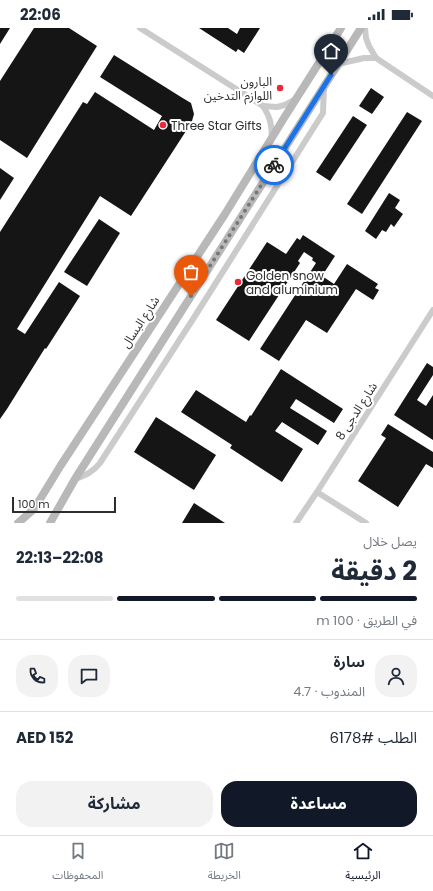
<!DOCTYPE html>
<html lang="ar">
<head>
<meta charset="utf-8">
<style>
  body { margin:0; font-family:Poppins,"Noto Sans Arabic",sans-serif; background:#f2f2f3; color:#1f2937; direction:rtl; height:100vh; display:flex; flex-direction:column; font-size:15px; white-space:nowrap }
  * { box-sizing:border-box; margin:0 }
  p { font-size:13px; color:#747a83 }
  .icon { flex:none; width:22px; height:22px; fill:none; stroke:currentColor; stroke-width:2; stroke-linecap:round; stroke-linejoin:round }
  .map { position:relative; height:495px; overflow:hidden; direction:ltr }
  .side { display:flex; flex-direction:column; background:#fff; flex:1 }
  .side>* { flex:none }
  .scale { position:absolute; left:12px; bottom:10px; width:104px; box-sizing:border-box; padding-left:4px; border:2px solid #2e2e2e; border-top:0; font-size:11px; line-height:14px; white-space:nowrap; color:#2e2e2e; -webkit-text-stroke:3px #fff; paint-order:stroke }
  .pin { position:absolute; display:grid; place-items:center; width:34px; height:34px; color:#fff; margin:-41px -17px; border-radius:50% 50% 50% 0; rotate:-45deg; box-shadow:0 0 4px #0007 }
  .pin .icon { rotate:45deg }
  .courier { position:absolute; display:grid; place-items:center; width:40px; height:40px; margin:-20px; border:3px solid #1a73e8; border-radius:50%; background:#fff; color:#222; box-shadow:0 1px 5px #0007 }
  .head em { font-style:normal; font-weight:700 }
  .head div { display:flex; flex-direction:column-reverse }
  .head { display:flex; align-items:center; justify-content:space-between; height:68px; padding:0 16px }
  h1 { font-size:26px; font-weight:700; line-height:30px }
  .bar { display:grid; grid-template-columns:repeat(4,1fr); gap:6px 4px; align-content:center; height:48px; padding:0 16px }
  .bar i { height:5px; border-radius:3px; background:#e0e1e3 }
  .bar .on { background:#111827 }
  .bar p { grid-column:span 4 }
  .line { display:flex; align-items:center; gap:10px; padding:0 16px; border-top:1px solid #e0e1e3 }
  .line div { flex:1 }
  .round { display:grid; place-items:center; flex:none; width:42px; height:42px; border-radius:16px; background:#f2f2f3 }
  .cta { display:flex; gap:8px; margin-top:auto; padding:8px 16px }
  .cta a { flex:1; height:46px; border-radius:16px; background:#111827; color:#fff; font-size:16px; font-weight:700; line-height:46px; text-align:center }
  .cta a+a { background:#f2f2f3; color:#1f2937 }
  .status { display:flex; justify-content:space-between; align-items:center; height:28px; padding:0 20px; background:#fff; direction:ltr }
  .status svg { height:11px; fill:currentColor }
  .menu { display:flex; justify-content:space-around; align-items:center; height:56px; border-top:1px solid #e0e1e3; background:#fff; font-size:11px; color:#747a83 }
  .menu a { display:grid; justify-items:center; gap:2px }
  .menu .on { color:#111827 }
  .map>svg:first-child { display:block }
  .building { fill:#151515 }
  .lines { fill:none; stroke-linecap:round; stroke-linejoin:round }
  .street { stroke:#cbcbcb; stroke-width:6 }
  .secondary { stroke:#b8b8b8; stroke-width:8 }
  .done { stroke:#777; stroke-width:4; stroke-dasharray:0 7.2 }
  .route { stroke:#1a73e8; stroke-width:5 }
  .poi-dot { fill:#ec283c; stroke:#fff; stroke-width:1.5 }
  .labels { text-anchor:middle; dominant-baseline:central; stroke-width:4; stroke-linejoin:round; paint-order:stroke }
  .poi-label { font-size:12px; fill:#2e2e2e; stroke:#fff; text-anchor:start }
  .street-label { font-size:12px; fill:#2e2e2e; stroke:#fff }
</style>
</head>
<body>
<div class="status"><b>22:06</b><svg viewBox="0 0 49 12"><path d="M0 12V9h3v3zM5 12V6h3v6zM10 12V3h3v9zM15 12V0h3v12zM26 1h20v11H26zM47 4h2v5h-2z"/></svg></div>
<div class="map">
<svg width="433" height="495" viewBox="0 0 433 495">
  <rect width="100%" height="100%" fill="#fff"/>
  <!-- building -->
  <g class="building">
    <polygon points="0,0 10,0 0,16"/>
    <polygon points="34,0 69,0 97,18 27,130 0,112 0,53"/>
    <polygon points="199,0 228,0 237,6 240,0 260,0 244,25 238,21 236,24"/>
    <polygon points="114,27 181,69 191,75 194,86 192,93 184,102 186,103 131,188 100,168 17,301 25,306 59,254 80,268 46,321 45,320 7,381 0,391 0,204 83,74 87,76 95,64 154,102 162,88 100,49"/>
    <polygon points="371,60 384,69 372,86 359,78"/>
    <polygon points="407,84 422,93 362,186 347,176"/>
    <polygon points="353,88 367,97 330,153 316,144"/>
    <polygon points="0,140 14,150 0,172"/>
    <polygon points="389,165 400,172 395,180 403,186 394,199 391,196 386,204 382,202 376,211 365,203"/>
    <polygon points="99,191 120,205 87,258 64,244"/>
    <polygon points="303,207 335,228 322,248 334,256 347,236 378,256 375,260 379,262 373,272 356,261 327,305 306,292 279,333 260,321 316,235 312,232 313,230 304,224 298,233 300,235 249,313 216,292 267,214 286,226 297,210 300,212"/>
    <polygon points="427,335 433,339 433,347 417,372 426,378 433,367 433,412 394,387"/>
    <polygon points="281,341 343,381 334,395 296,371 290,380 327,403 318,417 282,394 275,403 303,421 282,454 230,420 232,417 181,384 196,362 246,394 250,387 251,388"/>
    <polygon points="156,389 216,427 194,462 134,424"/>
    <polygon points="388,396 433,424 433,440 426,436 398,479 358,453 386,410 381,407"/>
    <polygon points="194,475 225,495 182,495"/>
  </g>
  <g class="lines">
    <!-- street -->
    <g class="street">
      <path d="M 140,0 L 263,78 C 271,91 271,95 272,109"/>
      <polyline points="365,0 366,10 369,18 376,30 433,68"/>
      <polyline points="338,36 364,30 376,30"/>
      <polyline points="263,78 277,79 285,77 296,71"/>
      <path d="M 75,451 C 86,447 93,444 100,435 L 195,288 L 323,85 L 324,58"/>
      <polyline points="317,464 366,495"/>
      <polyline points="296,495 317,464 433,282"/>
    </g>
    <!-- secondary -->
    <g class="secondary">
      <polyline points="18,495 34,481 61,437 225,186 284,90 341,0"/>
      <polyline points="50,495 75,451 361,0"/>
    </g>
  </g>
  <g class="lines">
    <!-- done -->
    <polyline class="done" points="191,268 274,137"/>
    <!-- route -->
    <polyline class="route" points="274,137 331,47"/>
  </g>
  <!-- markers -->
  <g class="poi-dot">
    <circle cx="280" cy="60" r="4"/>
    <circle cx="163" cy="97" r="4"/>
    <circle cx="238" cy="254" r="4"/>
  </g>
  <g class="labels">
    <!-- poi labels -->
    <g class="poi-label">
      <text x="272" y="53" text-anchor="end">البارون<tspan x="272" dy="14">اللوازم التدخين</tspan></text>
      <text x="171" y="97">Three Star Gifts</text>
      <text x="246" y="247">Golden snow<tspan x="246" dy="14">and aluminium</tspan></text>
    </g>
    <!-- street labels -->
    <g class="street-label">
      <text transform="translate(140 294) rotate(-57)">شارع البسال</text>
      <text transform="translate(356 383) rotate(-57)">شارع الدجى 8</text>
    </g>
  </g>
</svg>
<div class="scale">100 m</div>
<div class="pin" style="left:191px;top:268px;background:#ea580c"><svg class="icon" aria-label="bag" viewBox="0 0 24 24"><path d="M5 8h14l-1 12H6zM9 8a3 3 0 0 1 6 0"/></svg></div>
<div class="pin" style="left:331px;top:47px;background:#1f2937"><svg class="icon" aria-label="home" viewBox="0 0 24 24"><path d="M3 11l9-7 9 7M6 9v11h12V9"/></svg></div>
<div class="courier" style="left:274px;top:137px"><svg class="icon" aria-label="bike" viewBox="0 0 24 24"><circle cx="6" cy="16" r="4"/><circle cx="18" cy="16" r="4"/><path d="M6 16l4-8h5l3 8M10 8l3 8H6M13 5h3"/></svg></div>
</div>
<section class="side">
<div class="head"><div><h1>2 دقيقة</h1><p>يصل خلال</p></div><em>22:08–22:13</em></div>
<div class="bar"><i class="on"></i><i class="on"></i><i class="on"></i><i></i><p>في الطريق · 100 m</p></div>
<div class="line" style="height:72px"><a class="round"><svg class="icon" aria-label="person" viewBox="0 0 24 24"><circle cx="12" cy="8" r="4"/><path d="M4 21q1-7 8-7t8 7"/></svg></a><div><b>سارة</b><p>المندوب · 4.7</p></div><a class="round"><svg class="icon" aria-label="chat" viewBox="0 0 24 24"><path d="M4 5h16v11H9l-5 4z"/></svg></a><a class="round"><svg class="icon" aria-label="phone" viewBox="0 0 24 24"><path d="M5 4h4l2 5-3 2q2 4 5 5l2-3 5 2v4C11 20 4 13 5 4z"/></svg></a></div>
<div class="line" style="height:52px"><div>الطلب #6178</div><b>AED 152</b></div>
<div class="cta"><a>مساعدة</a><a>مشاركة</a></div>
</section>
<nav class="menu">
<a class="on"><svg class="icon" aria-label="home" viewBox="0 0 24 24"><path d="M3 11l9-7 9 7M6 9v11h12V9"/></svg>الرئيسية</a>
<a><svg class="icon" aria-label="map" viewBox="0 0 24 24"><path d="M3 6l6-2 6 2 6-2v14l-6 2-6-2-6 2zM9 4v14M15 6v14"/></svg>الخريطة</a>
<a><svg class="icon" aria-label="saved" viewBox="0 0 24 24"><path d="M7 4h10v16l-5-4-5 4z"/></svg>المحفوظات</a>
</nav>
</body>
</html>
